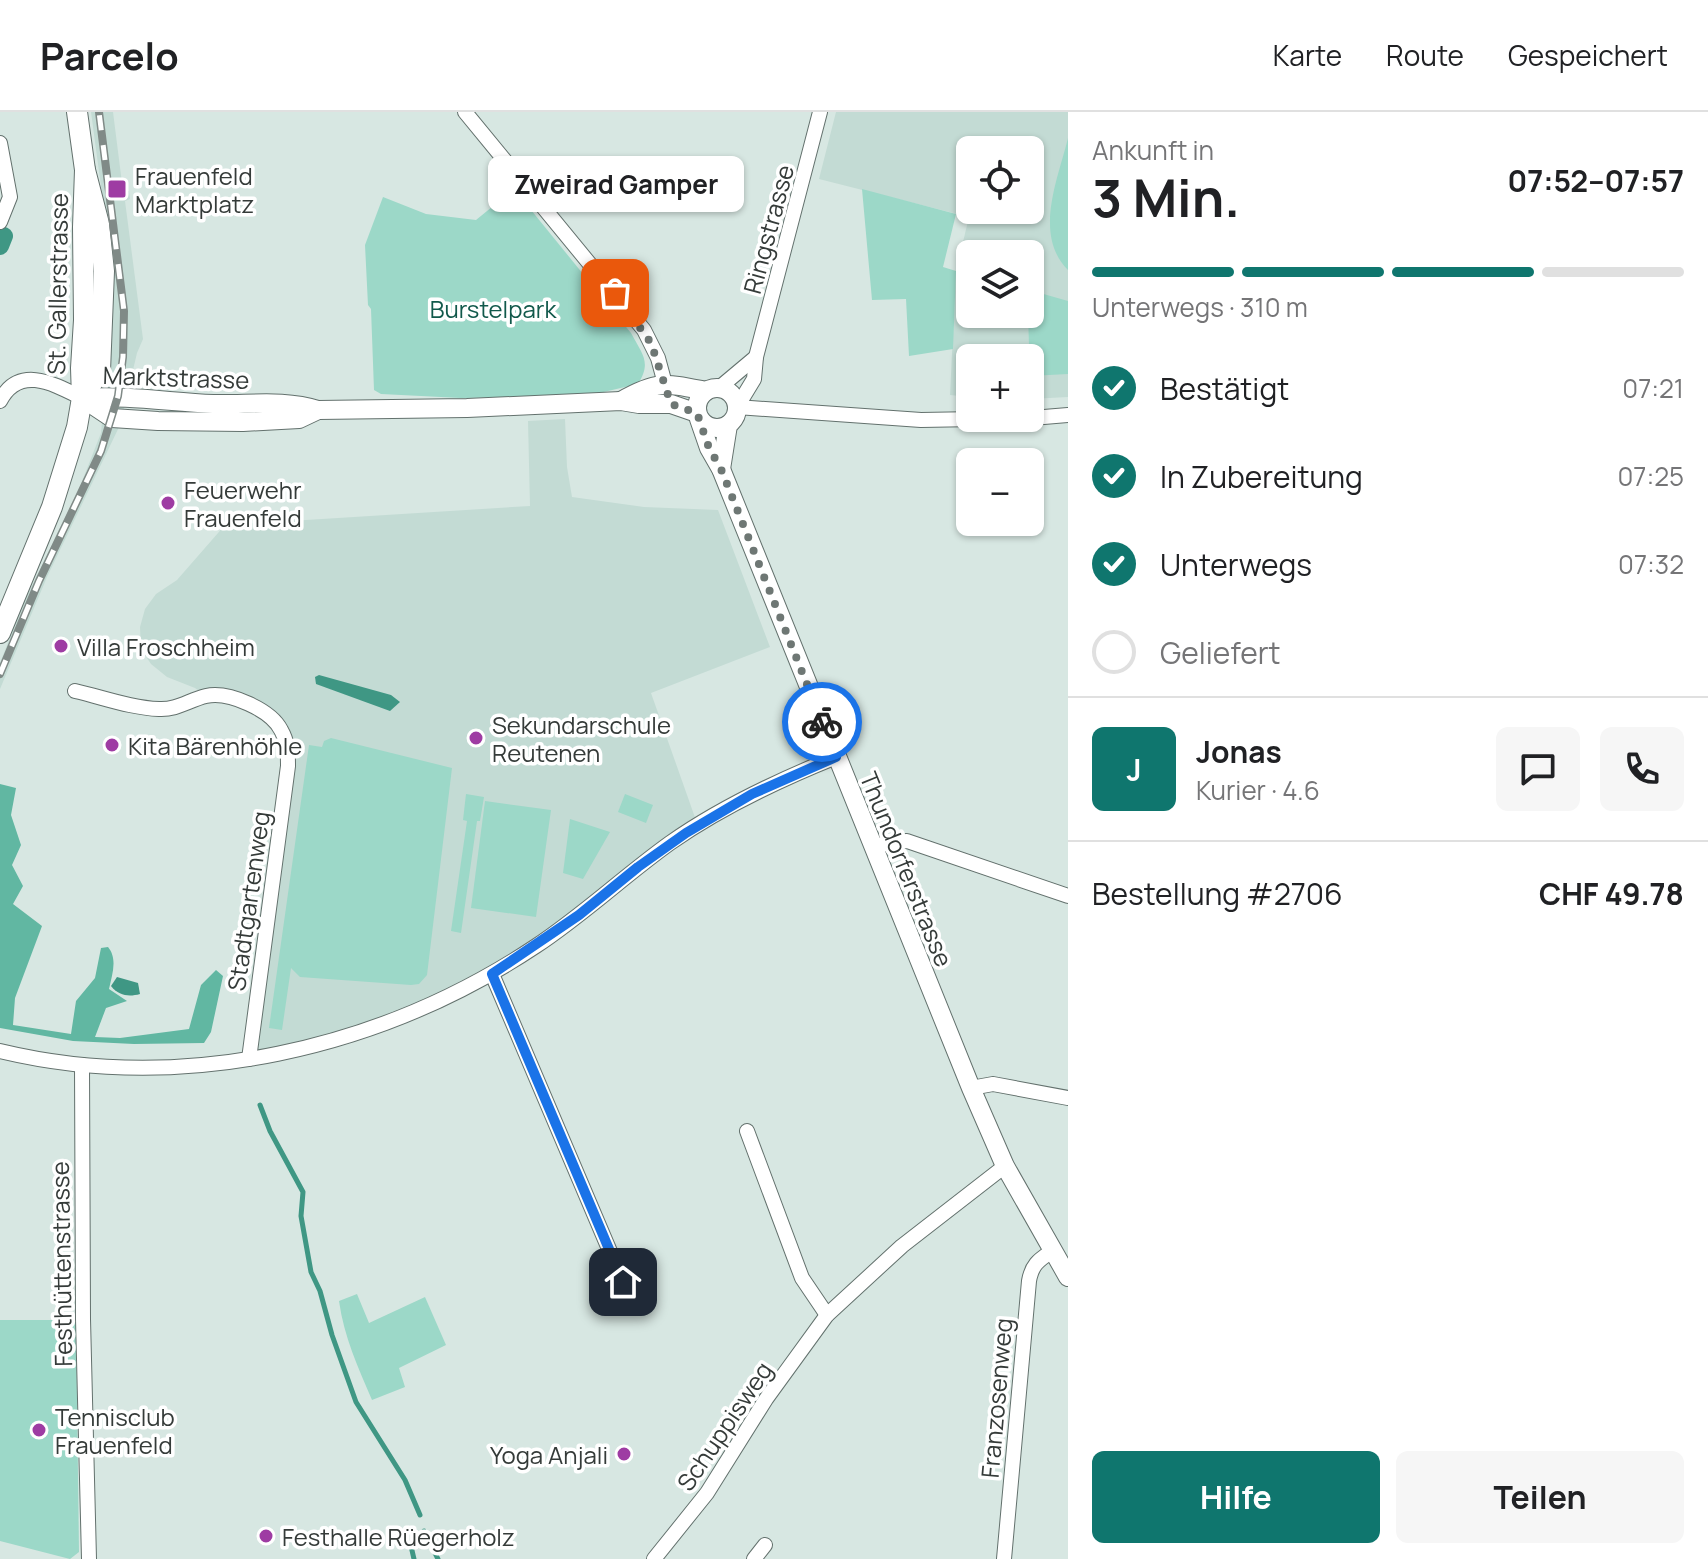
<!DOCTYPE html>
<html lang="de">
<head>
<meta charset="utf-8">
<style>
  body { margin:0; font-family:Manrope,sans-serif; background:#f6f6f6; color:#202124; height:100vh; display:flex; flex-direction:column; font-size:30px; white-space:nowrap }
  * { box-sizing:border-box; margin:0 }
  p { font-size:26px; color:#757577 }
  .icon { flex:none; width:44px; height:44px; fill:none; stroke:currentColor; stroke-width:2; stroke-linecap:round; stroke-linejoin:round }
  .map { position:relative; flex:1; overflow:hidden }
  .details { display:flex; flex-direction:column; background:#fff; width:640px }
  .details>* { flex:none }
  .tools { position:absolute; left:956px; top:24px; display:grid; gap:16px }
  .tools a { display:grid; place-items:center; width:88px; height:88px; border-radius:12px; background:#fff; box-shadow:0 2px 6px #0004; font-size:40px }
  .pin { position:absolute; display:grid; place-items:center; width:68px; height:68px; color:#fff; margin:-34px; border-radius:16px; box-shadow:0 4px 12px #0006 }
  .courier { position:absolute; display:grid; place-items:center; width:80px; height:80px; margin:-40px; border:6px solid #1a73e8; border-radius:50%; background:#fff; color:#222; box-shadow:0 2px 10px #0007 }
  .bubble { position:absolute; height:56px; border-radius:12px; background:#fff; box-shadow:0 2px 6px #0004; font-size:26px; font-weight:700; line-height:56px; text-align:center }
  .headline em { font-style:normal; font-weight:700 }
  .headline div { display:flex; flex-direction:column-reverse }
  .headline { display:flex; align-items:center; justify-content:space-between; height:136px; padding:0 24px }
  h1 { font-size:52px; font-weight:700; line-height:60px }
  .bar { display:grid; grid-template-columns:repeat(4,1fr); gap:12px 8px; align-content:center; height:96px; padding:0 24px }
  .bar i { height:10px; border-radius:6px; background:#e0e0e0 }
  .bar .on { background:#0f766e }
  .bar p { grid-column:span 4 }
  .line { display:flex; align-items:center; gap:20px; padding:0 24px; border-top:2px solid #e0e0e0 }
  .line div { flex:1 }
  .round { display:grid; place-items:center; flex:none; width:84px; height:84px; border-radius:12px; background:#f6f6f6 }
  ol { padding:0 24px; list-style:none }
  li { display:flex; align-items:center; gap:24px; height:88px }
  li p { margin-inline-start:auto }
  li .icon { padding:8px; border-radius:50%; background:#0f766e; color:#fff; stroke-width:4 }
  li:last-child { color:#757577 }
  li i { width:44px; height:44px; border:4px solid #e0e0e0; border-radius:50% }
  .button { display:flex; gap:16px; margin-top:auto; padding:16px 24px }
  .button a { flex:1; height:92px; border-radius:12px; background:#0f766e; color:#fff; font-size:32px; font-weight:700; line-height:92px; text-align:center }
  .button a+a { background:#f6f6f6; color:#202124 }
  header { display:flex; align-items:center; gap:48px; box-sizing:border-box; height:112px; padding:0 40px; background:#fff; border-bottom:2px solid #e0e0e0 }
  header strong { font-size:38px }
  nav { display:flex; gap:44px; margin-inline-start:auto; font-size:28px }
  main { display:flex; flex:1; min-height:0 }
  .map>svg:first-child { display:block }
  .built { fill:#c3dbd4; fill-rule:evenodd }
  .green { fill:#9cd8c8 }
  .forest { fill:#61b7a2 }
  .water { fill:#3f9784 }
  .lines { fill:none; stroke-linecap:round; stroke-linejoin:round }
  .stream { stroke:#3f9784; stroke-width:5 }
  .canal { stroke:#3f9784; stroke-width:18 }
  .minor-casing { stroke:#63716d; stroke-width:16 }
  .tertiary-casing { stroke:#63716d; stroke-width:20 }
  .secondary-casing { stroke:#63716d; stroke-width:22 }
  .minor { stroke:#fff; stroke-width:14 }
  .tertiary { stroke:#fff; stroke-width:18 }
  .secondary { stroke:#fff; stroke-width:20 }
  .rail-casing { stroke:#808a87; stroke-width:8 }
  .rail { stroke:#fff; stroke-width:5; stroke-dasharray:15; stroke-linecap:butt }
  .done { stroke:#6e7774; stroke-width:8; stroke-dasharray:0 14.4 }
  .route { stroke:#1a73e8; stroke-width:10 }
  .poi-dot { fill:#9e3ca3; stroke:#fff; stroke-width:3 }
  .labels { text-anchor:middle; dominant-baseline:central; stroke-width:7; stroke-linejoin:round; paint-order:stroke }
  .poi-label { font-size:24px; fill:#353b39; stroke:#fff; text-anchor:start }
  .street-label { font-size:24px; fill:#353b39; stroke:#fff }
  .park-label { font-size:24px; fill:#11594b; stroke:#fff }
</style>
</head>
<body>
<header>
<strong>Parcelo</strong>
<nav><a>Karte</a><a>Route</a><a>Gespeichert</a></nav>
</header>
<main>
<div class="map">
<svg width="1068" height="1447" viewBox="0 0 1068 1447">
  <rect width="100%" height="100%" fill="#d7e7e2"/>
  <!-- built -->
  <g class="built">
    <polygon points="91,0 113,0 123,79 129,79 130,87 125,89 143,227 137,241 120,313 47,465 0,577 0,551 24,490 79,377 101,321 108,244 109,134"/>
    <path d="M 836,0 L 1068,0 L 1068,285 L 1030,287 L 1030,246 L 970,246 L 970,285 L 950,283 L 956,159 L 969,105 L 819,67 ZM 970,38 L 1030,38 L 1030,98 L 970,98 ZM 970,142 L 1030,142 L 1030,202 L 970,202 Z"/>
    <polygon points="565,307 567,355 572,385 644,395 718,398 770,535 651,581 698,714 579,803 440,890 249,947 288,654 270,604 206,584 195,576 167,565 151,552 141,537 140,515 145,497 156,482 177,468 225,413 530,394 528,309"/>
  </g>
  <!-- green -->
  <g class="green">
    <path d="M 1068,26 L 1068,158 C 1033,123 1058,67 1068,26 Z"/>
    <path d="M 514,77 L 631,221 C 642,242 652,250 638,272 L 595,282 L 539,285 L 461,286 L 381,282 L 374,278 L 371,197 L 368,193 L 365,133 L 383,85 L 426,102 L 476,108 Z"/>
    <polygon points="862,77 956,102 943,155 956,159 953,237 909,244 906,187 872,188"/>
    <polygon points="1033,179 1068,189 1068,262 1030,264 1028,202"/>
    <polygon points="331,626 452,656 427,863 419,872 411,873 300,865 291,856 282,918 269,916 309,633 322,635 324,629"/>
    <polygon points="466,682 484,685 480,709 477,709 461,821 451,819 467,709 463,708"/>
    <polygon points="625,682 653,693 646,711 618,700"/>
    <polygon points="485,689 551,698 536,805 471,796"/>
    <polygon points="570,707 610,720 583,767 563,761"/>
    <path d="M 357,1182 L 369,1211 L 425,1185 L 446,1233 L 399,1256 L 405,1275 L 372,1288 C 358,1255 344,1225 339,1189 Z"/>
    <polygon points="0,1208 76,1208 79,1440 70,1447 0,1429"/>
  </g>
  <!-- forest -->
  <path class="forest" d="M 0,672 L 16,676 L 11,703 L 21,733 L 12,753 L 23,774 L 13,792 L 42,814 L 15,886 L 13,913 L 71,922 L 76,889 L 95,866 L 101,836 L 108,835 C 118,847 112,863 109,877 L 127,889 L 106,896 L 95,925 L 120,926 L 189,917 L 201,873 L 216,858 L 223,864 L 211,920 L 204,931 L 134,932 L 73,929 L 0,916 Z"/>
  <!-- water -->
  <g class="water">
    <polygon points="319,563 391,583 400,590 390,599 316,572 315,565"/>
    <path d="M 117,865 L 138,871 L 140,882 C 129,885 119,884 111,874 Z"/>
  </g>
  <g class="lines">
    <!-- stream -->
    <g class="stream">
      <polyline points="260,993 270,1019 303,1080 301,1104 311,1160 320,1179 332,1223 356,1290 405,1368 420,1403"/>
      <polyline points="424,1419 438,1447"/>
      <polyline points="411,1434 414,1447"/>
    </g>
    <!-- canal -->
    <polyline class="canal" points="0,134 4,124"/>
    <defs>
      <g id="minor">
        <polyline points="465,0 644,218 658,246 665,272"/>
        <polyline points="820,0 756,245 754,267 737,295 921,308 1032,306 1068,303"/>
        <polyline points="0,31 10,85 0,110"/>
        <polyline points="719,276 756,245"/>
        <path d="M 0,289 C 19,252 54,272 82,286"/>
        <path d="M 75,579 C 102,585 131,596 159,597 C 177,598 189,588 206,584 C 229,579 271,598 281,618 C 288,630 288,641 288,654 L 249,947"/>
        <polyline points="872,734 907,729 1068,784"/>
        <polyline points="492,862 623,1170"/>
        <path d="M 0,939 C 183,983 381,937 536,834 C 583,803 624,764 670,731 C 721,695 779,668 836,645"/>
        <polyline points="82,953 83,1207 89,1447"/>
        <polyline points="971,976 993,972 1068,986"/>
        <polyline points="747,1019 802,1166 827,1203"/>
        <polyline points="654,1447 707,1381 766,1287 827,1203 902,1134 1005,1054"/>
        <polyline points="754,1447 765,1433"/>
        <path d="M 1004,1447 L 1029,1169 C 1032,1152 1039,1148 1052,1139"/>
      </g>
      <g id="tertiary">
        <circle cx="717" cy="296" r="20"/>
        <path d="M 82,286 C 127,283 169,290 213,292 C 249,293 284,287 318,298 L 467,296 L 621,289 L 639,292 L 671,292 L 697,301"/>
        <polyline points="82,286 112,306 158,309 243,310 299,307 318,298"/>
        <path d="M 621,289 C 658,268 666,271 706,279"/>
        <polyline points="699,307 709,336 721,357 971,976 1005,1054 1068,1165"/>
        <polyline points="721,357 728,313"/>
      </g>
      <g id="secondary">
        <polyline points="77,0 85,58 99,112 104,159 100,259 82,286"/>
        <polyline points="0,521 52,395 77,315 82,286 81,256 84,208 83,115 85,58"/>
      </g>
    </defs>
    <!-- minor casing -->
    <use href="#minor" class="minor-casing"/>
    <!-- tertiary casing -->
    <use href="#tertiary" class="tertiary-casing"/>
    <!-- secondary casing -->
    <use href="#secondary" class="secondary-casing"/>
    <!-- minor -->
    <use href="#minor" class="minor"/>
    <!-- tertiary -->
    <use href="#tertiary" class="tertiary"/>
    <!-- secondary -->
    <use href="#secondary" class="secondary"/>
    <defs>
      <polyline id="rail" points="0,562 39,469 101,339 118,284 123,245 124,199 99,0"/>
    </defs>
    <!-- rail casing -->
    <use href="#rail" class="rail-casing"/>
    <!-- rail -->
    <use href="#rail" class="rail"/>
  </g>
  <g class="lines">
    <!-- done -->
    <polyline class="done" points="615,181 651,231 671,292 697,301 709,336 721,357 822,610"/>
    <!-- route -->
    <polyline class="route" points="623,1170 492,862 579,803 638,755 686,721 752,682 836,645 822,610"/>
  </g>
  <!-- markers -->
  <g class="poi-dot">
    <rect x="107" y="67" width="20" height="20" rx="4"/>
    <circle cx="168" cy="391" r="8"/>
    <circle cx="61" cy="534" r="8"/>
    <circle cx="476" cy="626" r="8"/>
    <circle cx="112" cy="633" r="8"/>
    <circle cx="39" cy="1318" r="8"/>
    <circle cx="624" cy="1342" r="8"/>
    <circle cx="266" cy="1424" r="8"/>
  </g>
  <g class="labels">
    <!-- poi labels -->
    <g class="poi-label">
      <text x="135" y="63">Frauenfeld<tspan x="135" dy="28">Marktplatz</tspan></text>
      <text x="184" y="377">Feuerwehr<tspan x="184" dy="28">Frauenfeld</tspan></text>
      <text x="77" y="534">Villa Froschheim</text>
      <text x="492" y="612">Sekundarschule<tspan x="492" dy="28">Reutenen</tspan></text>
      <text x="128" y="633">Kita Bärenhöhle</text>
      <text x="55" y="1304">Tennisclub<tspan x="55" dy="28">Frauenfeld</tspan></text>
      <text x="608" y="1342" text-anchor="end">Yoga Anjali</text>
      <text x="282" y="1424">Festhalle Rüegerholz</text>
    </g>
    <!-- street labels -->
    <g class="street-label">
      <text transform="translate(768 117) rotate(-75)">Ringstrasse</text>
      <text transform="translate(57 172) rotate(-89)">St. Gallerstrasse</text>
      <text transform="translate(176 265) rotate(2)">Marktstrasse</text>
      <text transform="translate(907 757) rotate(68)">Thundorferstrasse</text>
      <text transform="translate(248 789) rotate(-82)">Stadtgartenweg</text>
      <text transform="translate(61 1152) rotate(-91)">Festhüttenstrasse</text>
      <text transform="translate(996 1286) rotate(-85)">Franzosenweg</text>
      <text transform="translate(724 1314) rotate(-56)">Schuppisweg</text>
    </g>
    <!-- park labels -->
    <g class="park-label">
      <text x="493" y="196">Burstelpark</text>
    </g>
  </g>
</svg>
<div class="tools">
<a><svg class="icon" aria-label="locate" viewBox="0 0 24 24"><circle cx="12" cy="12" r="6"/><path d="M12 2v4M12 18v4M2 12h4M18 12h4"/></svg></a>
<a><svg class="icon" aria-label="layers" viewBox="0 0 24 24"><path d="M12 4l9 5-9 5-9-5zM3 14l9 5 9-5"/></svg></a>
<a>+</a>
<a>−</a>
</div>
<div class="pin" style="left:615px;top:181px;background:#ea580c"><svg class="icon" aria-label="bag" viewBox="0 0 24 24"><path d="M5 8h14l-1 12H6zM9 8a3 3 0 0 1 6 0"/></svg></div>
<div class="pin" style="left:623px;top:1170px;background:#1f2937"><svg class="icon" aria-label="home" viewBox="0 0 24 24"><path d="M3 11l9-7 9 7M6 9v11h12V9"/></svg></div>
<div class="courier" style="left:822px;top:610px"><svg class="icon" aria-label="bike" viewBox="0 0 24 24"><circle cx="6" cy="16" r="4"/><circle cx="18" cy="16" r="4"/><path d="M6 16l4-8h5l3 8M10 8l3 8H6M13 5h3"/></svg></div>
<div class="bubble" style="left:488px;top:44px;width:256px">Zweirad Gamper</div>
</div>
<section class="details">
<div class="headline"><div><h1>3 Min.</h1><p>Ankunft in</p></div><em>07:52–07:57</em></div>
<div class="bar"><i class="on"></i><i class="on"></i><i class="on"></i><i></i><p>Unterwegs · 310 m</p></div>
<ol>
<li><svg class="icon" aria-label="check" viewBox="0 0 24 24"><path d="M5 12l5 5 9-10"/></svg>Bestätigt<p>07:21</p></li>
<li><svg class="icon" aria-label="check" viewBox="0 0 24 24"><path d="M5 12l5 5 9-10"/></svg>In Zubereitung<p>07:25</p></li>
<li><svg class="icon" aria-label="check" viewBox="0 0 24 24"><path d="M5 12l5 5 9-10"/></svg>Unterwegs<p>07:32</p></li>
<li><i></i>Geliefert</li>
</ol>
<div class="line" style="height:144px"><b class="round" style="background:#0f766e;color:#fff">J</b><div><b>Jonas</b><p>Kurier · 4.6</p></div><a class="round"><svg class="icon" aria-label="chat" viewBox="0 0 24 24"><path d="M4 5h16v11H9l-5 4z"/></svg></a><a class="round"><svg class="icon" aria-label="phone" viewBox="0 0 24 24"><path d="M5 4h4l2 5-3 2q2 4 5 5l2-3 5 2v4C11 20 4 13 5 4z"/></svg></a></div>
<div class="line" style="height:104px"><div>Bestellung #2706</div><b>CHF 49.78</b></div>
<div class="button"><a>Hilfe</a><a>Teilen</a></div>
</section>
</main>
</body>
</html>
